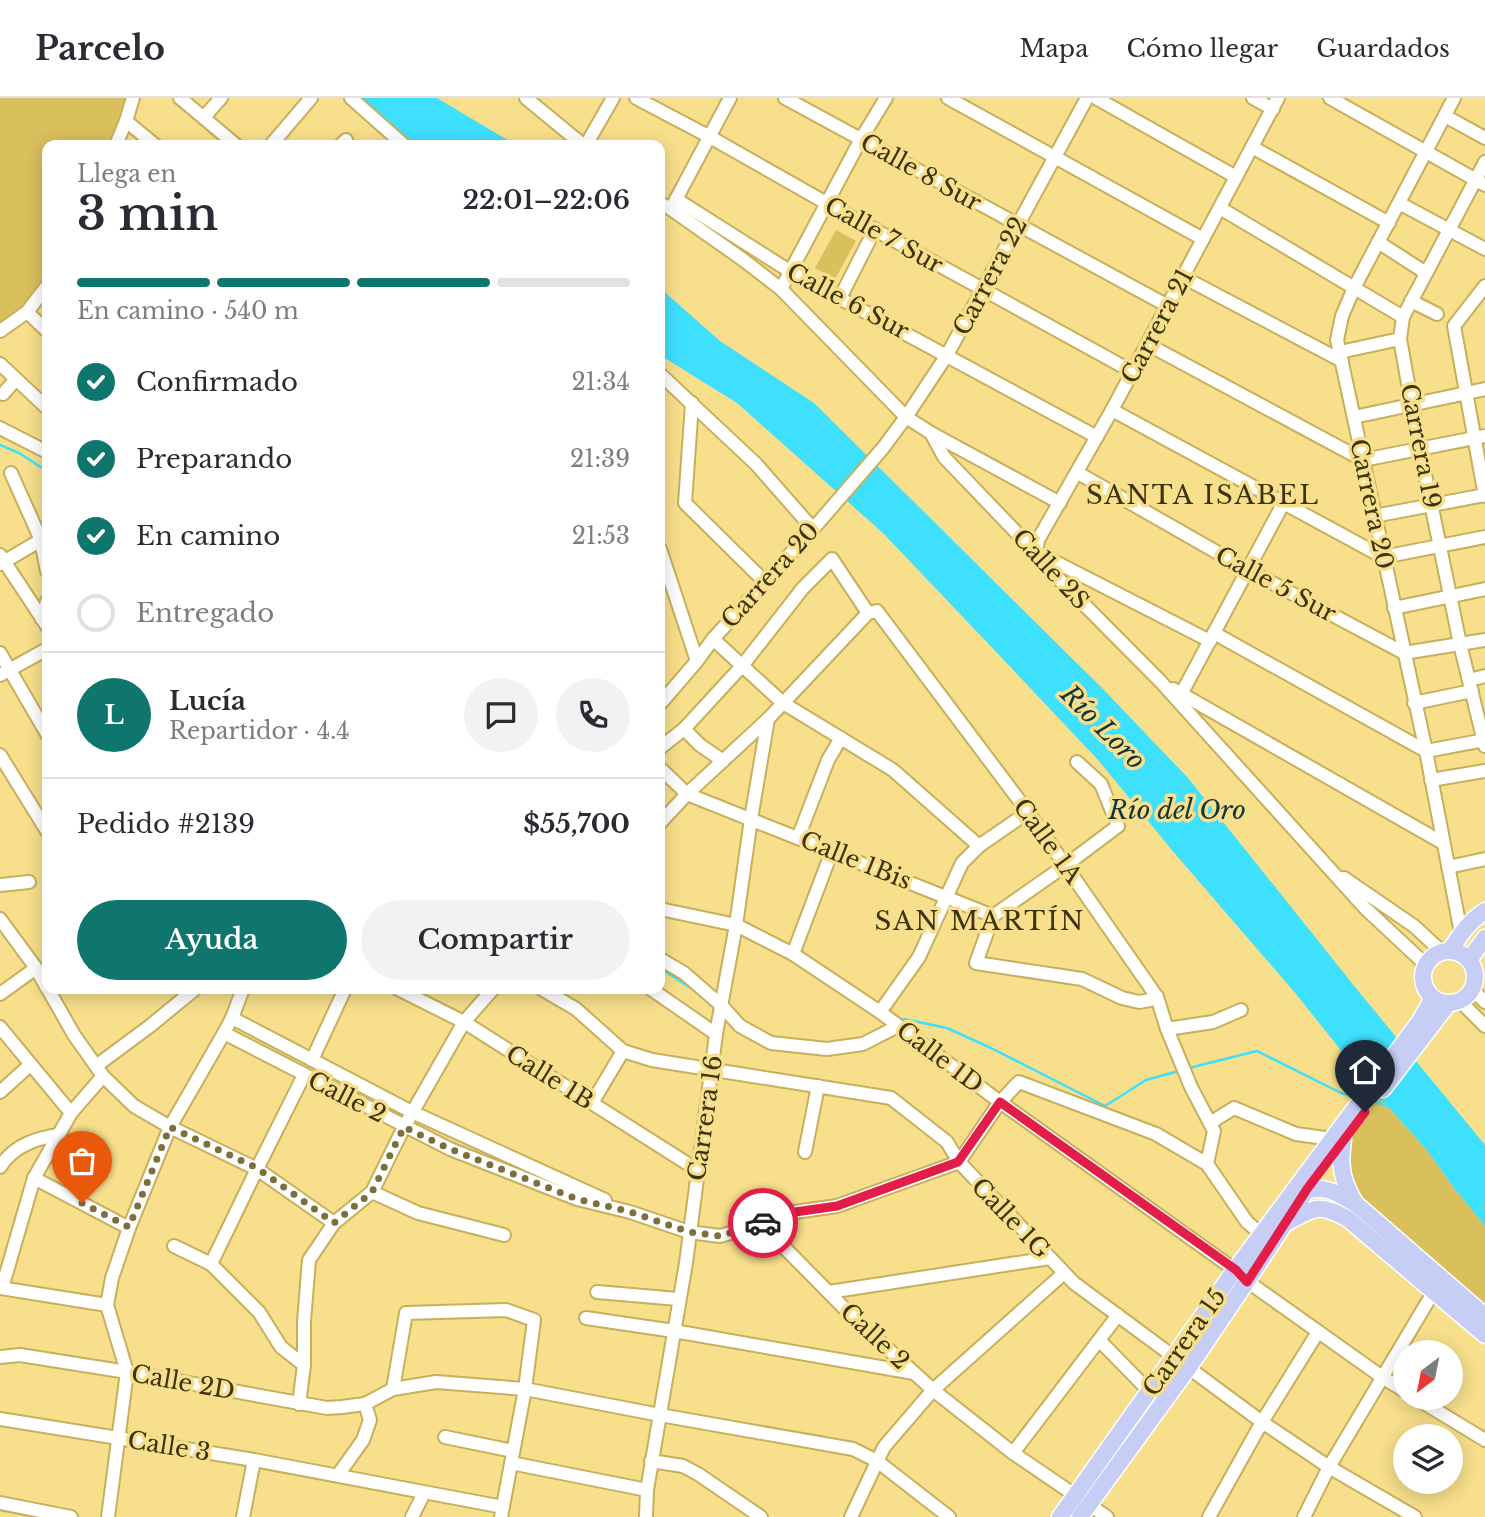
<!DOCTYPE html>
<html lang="es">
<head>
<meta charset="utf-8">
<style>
  body { margin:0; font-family:"Libre Baskerville",serif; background:#f2f2f3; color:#2b2b33; height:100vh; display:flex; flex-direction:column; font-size:26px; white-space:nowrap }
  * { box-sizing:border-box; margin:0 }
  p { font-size:23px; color:#7c7c81 }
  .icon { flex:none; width:38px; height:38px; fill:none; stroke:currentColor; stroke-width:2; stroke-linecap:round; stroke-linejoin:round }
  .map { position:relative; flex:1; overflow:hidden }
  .sheet { position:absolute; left:42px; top:42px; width:623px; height:854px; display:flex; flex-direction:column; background:#fff; border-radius:14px; box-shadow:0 4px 18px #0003 }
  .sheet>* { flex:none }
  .needle { width:46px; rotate:212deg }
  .tools { position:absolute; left:1393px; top:1242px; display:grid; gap:14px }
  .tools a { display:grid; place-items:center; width:70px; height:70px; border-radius:50%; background:#fff; box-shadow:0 4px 18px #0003; font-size:35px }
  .pin { position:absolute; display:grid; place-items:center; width:60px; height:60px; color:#fff; margin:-72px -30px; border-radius:50% 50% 50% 0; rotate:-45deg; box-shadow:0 0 7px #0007 }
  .pin .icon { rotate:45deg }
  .courier { position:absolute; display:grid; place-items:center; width:70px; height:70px; margin:-35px; border:5px solid #e11d48; border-radius:50%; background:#fff; color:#222; box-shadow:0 2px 9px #0007 }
  .head em { font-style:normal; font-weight:600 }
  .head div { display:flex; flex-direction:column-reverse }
  .head { display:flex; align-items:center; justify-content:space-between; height:119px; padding:0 35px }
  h1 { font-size:46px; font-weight:600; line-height:52px }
  .bar { display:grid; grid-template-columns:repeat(4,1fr); gap:10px 7px; align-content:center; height:84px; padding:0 35px }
  .bar i { height:9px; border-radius:5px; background:#e1e1e2 }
  .bar .on { background:#0f766e }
  .bar p { grid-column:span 4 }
  .line { display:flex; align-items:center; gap:18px; padding:0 35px; border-top:2px solid #e1e1e2 }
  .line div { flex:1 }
  .round { display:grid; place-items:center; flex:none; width:74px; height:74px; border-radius:37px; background:#f2f2f3 }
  ol { padding:0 35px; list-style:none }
  li { display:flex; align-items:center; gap:21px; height:77px }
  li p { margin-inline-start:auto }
  li .icon { padding:7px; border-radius:50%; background:#0f766e; color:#fff; stroke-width:4 }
  li:last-child { color:#7c7c81 }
  li i { width:38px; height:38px; border:4px solid #e1e1e2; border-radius:50% }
  .button { display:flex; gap:14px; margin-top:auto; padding:14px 35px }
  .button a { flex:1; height:80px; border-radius:42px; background:#0f766e; color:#fff; font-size:28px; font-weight:600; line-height:80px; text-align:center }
  .button a+a { background:#f2f2f3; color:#2b2b33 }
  header { display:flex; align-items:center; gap:42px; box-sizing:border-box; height:98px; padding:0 35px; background:#fff; border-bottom:2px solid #e1e1e2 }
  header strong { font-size:33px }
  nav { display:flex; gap:38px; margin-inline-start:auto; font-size:24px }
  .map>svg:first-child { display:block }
  .green { fill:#dabf5d }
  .water { fill:#3fdffe }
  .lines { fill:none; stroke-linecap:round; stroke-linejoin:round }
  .stream { stroke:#3fdffe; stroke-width:2.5 }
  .minor-casing { stroke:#c6b05c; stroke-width:16 }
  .major-casing { stroke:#fff; stroke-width:19 }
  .minor { stroke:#fff; stroke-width:12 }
  .major { stroke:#c6cef6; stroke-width:16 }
  .done { stroke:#7d6f3a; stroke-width:7; stroke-dasharray:0 12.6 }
  .route { stroke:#e11d48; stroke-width:9 }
  .labels { text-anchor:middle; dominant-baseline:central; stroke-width:7; stroke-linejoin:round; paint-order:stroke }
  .street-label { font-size:24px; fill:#3c330f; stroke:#f7df8b }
  .neighbourhood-label { font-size:26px; letter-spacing:2px; fill:#3c330f; stroke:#f7df8b }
  .water-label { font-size:26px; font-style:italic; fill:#14343b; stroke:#f7df8b }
</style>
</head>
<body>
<header>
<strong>Parcelo</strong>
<nav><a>Mapa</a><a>Cómo llegar</a><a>Guardados</a></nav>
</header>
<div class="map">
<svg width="1485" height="1419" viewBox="0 0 1485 1419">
  <rect width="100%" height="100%" fill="#f7df8b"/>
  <!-- green -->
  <g class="green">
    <polygon points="0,0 126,0 119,21 108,47 47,47 47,176 22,208 0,224"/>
    <polygon points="836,132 856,143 835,181 815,170"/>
    <polygon points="1379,999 1426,1051 1454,1090 1485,1128 1485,1218 1357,1107 1343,1042"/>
  </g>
  <!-- water -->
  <g class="water">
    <polygon points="361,0 437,0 516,47 416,47"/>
    <polygon points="660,190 720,243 814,305 1104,592 1188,680 1355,889 1485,1047 1485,1128 1454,1090 1426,1051 1371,990 1296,896 1171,751 1099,663 1000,558 884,436 737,305 660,257"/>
  </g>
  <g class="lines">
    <!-- stream -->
    <g class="stream">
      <polyline points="0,347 19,355 47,373"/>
      <polyline points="660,870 695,893"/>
      <polyline points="899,923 904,921 947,930 991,950 1105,1008 1146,982 1179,973"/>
      <polyline points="1189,970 1257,953 1341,995 1355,999"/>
      <polyline points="1368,1002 1389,1008"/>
    </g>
    <defs>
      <g id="minor">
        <polyline points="180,0 236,47"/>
        <polyline points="351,0 404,47"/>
        <polyline points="526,0 583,47"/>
        <polyline points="636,0 710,39 828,106 1133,274"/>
        <polyline points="785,0 1168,208"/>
        <polyline points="948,0 1203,141"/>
        <polyline points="1096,0 1236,79"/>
        <polyline points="1253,0 1273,11"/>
        <polyline points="1330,0 1485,87"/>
        <polyline points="1454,0 1354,190 1342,218 1337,242 1426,653 1461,835"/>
        <polyline points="1445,18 1485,40"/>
        <polyline points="204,19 221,0"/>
        <polyline points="126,23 155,47"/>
        <polyline points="116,47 126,23 133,0"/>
        <polyline points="271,47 311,0"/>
        <polyline points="341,47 346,42"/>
        <polyline points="586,47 613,0"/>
        <polyline points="1252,49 1389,125"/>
        <polyline points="1485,64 1403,219 1400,241 1420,352 1460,546 1485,648"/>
        <polyline points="676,101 791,174 1097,339"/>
        <polyline points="660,105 671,111 742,161 781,191 906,319 931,335 1060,405"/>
        <polyline points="1399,105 1485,151"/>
        <polyline points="673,107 730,0"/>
        <polyline points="1220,110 1403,219"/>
        <polyline points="1378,144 1426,175"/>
        <polyline points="1183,179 1342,263"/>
        <polyline points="1485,188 1454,228 1485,398"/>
        <polyline points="781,191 861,41 886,0"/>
        <polyline points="840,200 875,131"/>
        <polyline points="1411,203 1437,216"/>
        <polyline points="27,214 47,233"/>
        <polyline points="0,233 27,214 47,188"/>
        <polyline points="1147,246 1363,362 1485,338"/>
        <polyline points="1340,254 1400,241"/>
        <polyline points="0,266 47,310"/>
        <polyline points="660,276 756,366 813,431"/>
        <polyline points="3,296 16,281"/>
        <polyline points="692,305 685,405 765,484"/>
        <polyline points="1112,312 1383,459 1485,439"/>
        <polyline points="1354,319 1485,291"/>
        <polyline points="0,330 47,354"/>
        <polyline points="931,335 944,359 1036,455 1041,463 1160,583 1365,810 1426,867"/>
        <polyline points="11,375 41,442 47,473"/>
        <polyline points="1078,375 1248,472 1404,555 1485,542"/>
        <polyline points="1374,418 1485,397"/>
        <polyline points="660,451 697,563"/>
        <polyline points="1036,455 1038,442 1112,312 1278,0"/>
        <polyline points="1040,456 1210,543"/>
        <polyline points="0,457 47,528"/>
        <polyline points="0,466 41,442"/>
        <polyline points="1394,510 1485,491"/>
        <polyline points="42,521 47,503"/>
        <polyline points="1214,535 1426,653 1485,642"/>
        <polyline points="713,541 783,605 893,672 979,748"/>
        <polyline points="0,555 47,636"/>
        <polyline points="0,577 47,551"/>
        <polyline points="1469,582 1485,578"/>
        <polyline points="1173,591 1443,745"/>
        <polyline points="1178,602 1283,406"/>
        <polyline points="1414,605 1472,593"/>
        <polyline points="660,606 697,563 713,541 813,431 883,350 906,319 947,257 1087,0"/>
        <polyline points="684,631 700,647 723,663"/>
        <polyline points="660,650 684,631 742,568 803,490 832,461 868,515"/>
        <polyline points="0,657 47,733"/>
        <polyline points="660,670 687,696 993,818"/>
        <polyline points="1431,682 1485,673"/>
        <polyline points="660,725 687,696 768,621 868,515 877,513 1028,714 1157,899 1167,931 1191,989 1214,1033 1207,1066"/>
        <polyline points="798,740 828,662 841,640"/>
        <polyline points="1448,769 1485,761"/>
        <polyline points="1344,780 1414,828 1442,854"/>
        <polyline points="0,787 29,784"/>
        <polyline points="660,811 736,827 793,856 880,914 1000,1004 1235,1172 1247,1183 1382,1279 1405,1293"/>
        <polyline points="993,818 976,865 1082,881 1122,900 1139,904 1150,902 1157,899"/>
        <polyline points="993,818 1066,767 1118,728 1101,686 1077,664"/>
        <polyline points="0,821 36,870 47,890"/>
        <polyline points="793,856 832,753"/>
        <polyline points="660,861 684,875 722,908 740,928 771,945 827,951 863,946 898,928"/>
        <polyline points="48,891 74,937 103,978 134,1008 170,1029 257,1071 334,1125"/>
        <polyline points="398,891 464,924 699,1073"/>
        <polyline points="542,891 576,911 623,953 652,962 891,1000 947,1044 959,1064 1074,1185 1262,1324 1329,1369 1415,1419"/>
        <polyline points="651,891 716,936"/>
        <polyline points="1473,892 1485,904"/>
        <polyline points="0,896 36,870"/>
        <polyline points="1460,903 1485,928"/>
        <polyline points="880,914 919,859 962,765 979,748 1028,714"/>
        <polyline points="232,920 412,1014 605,1102"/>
        <polyline points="0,929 71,1015"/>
        <polyline points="1167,931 1213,924 1241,912"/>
        <polyline points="224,935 450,1051 577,1101 630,1114 689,1134 720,1138 761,1126 788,1115 837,1108 959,1064 1000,1004 1019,984 1156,1036 1207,1066 1247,1124 1262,1137"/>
        <polyline points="312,962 345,891"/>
        <polyline points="96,968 150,928 195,891"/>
        <polyline points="0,994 30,967"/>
        <polyline points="592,1005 623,953"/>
        <polyline points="1210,1025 1234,1010 1296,1036 1332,1041"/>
        <polyline points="805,1054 818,988"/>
        <path d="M 0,1069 C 13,1048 35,1040 59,1037"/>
        <polyline points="34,1080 129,1130"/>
        <polyline points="372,1094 418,1115 504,1137"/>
        <polyline points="761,1126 855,1221 933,1292 1013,1355 1107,1419"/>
        <polyline points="174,1148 211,1166 259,1214 281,1249 304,1267"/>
        <polyline points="211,1166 257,1071 304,977"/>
        <polyline points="0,1190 107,1207"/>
        <polyline points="2,1190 34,1080 71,1015 103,978"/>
        <polyline points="597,1194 678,1201"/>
        <polyline points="829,1194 1050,1160"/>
        <polyline points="586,1220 674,1233 914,1275"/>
        <polyline points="1099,1242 1149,1293"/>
        <polyline points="0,1259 20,1257 127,1274 327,1310 342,1309 365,1306 393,1291 436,1284 525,1291 660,1317 853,1351 877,1363 949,1419"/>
        <polyline points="393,1291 406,1215 506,1212 534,1222 525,1291 501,1419"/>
        <polyline points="1416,1300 1485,1342"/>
        <polyline points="299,1306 304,1267 304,1223 309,1162 334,1125 372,1094 404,1029 464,924 493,891"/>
        <polyline points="0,1321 254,1362 503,1409"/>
        <polyline points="445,1339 513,1353"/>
        <polyline points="1013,1355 1118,1217"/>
        <polyline points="651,1363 683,1368 698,1376 761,1419"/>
        <polyline points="511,1365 647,1392"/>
        <polyline points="338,1377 363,1342 370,1322 365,1306"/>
        <polyline points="0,1405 71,1419"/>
        <polyline points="108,1419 127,1274 107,1207 112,1180 129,1130 170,1029 224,935 232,920 243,891"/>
        <polyline points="243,1419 254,1362"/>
        <polyline points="412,1419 424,1395"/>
        <polyline points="646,1419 647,1392 686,1165 716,936 736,827 751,721 768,621"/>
        <polyline points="851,1419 884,1349 933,1292 1064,1175"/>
        <polyline points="1209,1419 1262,1324 1318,1234"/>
        <polyline points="1304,1419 1329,1369 1434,1193"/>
      </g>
      <g id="major">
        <circle cx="1449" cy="879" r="26"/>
        <path d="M 1450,853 C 1460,837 1469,823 1485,813"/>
        <polyline points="1469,862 1485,840"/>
        <polyline points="1383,991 1448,906"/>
        <path d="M 1343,1042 C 1339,1069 1342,1082 1355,1105"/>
        <path d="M 1296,1096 C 1322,1085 1335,1093 1357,1107 L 1485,1218"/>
        <path d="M 1288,1124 C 1315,1109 1320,1105 1348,1121 L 1485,1237"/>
        <polyline points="1060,1419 1235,1172 1420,923 1433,900"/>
        <polyline points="1080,1419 1189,1269 1247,1183 1304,1096"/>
      </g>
    </defs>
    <!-- minor casing -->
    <use href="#minor" class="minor-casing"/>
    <!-- major casing -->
    <use href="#major" class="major-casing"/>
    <!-- minor -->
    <use href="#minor" class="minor"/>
    <!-- major -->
    <use href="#major" class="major"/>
  </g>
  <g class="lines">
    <!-- done -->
    <polyline class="done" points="82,1105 129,1129 170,1029 257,1070 334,1125 372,1094 404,1029 450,1051 577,1101 631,1114 689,1134 720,1138 763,1125"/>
    <!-- route -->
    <polyline class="route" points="763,1125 788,1115 837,1108 958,1064 1000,1004 1236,1172 1247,1184 1307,1091 1365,1014"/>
  </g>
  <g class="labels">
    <!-- street labels -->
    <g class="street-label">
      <text transform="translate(921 74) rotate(29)">Calle 8 Sur</text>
      <text transform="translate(884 137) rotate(29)">Calle 7 Sur</text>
      <text transform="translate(990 178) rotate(-62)">Carrera 22</text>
      <text transform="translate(848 203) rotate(28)">Calle 6 Sur</text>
      <text transform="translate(1157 228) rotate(-62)">Carrera 21</text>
      <text transform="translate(1421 348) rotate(79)">Carrera 19</text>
      <text transform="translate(1372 406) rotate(78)">Carrera 20</text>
      <text transform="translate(1051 471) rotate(47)">Calle 2S</text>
      <text transform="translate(770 477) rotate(-48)">Carrera 20</text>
      <text transform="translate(1276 486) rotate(28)">Calle 5 Sur</text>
      <text transform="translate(1048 743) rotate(54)">Calle 1A</text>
      <text transform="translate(856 762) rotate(22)">Calle 1Bis</text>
      <text transform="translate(940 959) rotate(37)">Calle 1D</text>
      <text transform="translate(550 979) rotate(32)">Calle 1B</text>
      <text transform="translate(347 999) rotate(27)">Calle 2</text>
      <text transform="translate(705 1020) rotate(-82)">Carrera 16</text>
      <text transform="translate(1011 1120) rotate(46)">Calle 1G</text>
      <text transform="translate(875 1238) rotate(43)">Calle 2</text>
      <text transform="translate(1184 1244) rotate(-55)">Carrera 15</text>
      <text transform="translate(183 1284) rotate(10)">Calle 2D</text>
      <text transform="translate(169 1348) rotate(9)">Calle 3</text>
    </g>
    <!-- neighbourhood labels -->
    <g class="neighbourhood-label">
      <text x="1203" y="397">SANTA ISABEL</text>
      <text x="980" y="823">SAN MARTÍN</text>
    </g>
    <!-- water labels -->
    <g class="water-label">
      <text transform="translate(1103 629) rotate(45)">Río Loro</text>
      <text x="1177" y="712">Río del Oro</text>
    </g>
  </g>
</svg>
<div class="tools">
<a><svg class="needle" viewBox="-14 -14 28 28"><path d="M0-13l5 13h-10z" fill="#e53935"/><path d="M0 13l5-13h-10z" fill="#7c7c81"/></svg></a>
<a><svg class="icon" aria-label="layers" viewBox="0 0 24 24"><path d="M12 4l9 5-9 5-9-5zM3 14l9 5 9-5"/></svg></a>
</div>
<div class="pin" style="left:82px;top:1105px;background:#ea580c"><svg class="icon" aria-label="bag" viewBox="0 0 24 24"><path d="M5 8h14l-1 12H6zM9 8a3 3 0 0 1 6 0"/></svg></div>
<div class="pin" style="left:1365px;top:1014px;background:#1f2937"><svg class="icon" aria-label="home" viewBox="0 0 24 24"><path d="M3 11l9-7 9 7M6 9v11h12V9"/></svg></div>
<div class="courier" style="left:763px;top:1125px"><svg class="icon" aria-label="car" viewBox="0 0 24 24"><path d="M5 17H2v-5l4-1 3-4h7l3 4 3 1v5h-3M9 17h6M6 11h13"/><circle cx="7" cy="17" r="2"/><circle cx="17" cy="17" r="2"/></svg></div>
<section class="sheet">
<div class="head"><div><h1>3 min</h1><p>Llega en</p></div><em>22:01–22:06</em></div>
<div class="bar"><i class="on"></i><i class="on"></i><i class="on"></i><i></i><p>En camino · 540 m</p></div>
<ol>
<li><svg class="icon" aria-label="check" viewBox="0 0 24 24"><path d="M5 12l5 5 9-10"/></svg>Confirmado<p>21:34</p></li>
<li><svg class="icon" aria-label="check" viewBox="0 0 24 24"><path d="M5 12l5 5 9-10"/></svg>Preparando<p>21:39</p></li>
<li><svg class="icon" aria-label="check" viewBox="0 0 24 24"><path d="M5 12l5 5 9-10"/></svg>En camino<p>21:53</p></li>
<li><i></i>Entregado</li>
</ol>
<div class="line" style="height:126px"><b class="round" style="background:#0f766e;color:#fff">L</b><div><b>Lucía</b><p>Repartidor · 4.4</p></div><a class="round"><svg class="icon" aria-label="chat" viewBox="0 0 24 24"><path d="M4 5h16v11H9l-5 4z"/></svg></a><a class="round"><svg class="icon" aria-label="phone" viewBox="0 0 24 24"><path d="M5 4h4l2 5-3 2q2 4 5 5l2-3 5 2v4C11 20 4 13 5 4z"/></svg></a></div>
<div class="line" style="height:91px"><div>Pedido #2139</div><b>$55,700</b></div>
<div class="button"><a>Ayuda</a><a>Compartir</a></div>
</section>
</div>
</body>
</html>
